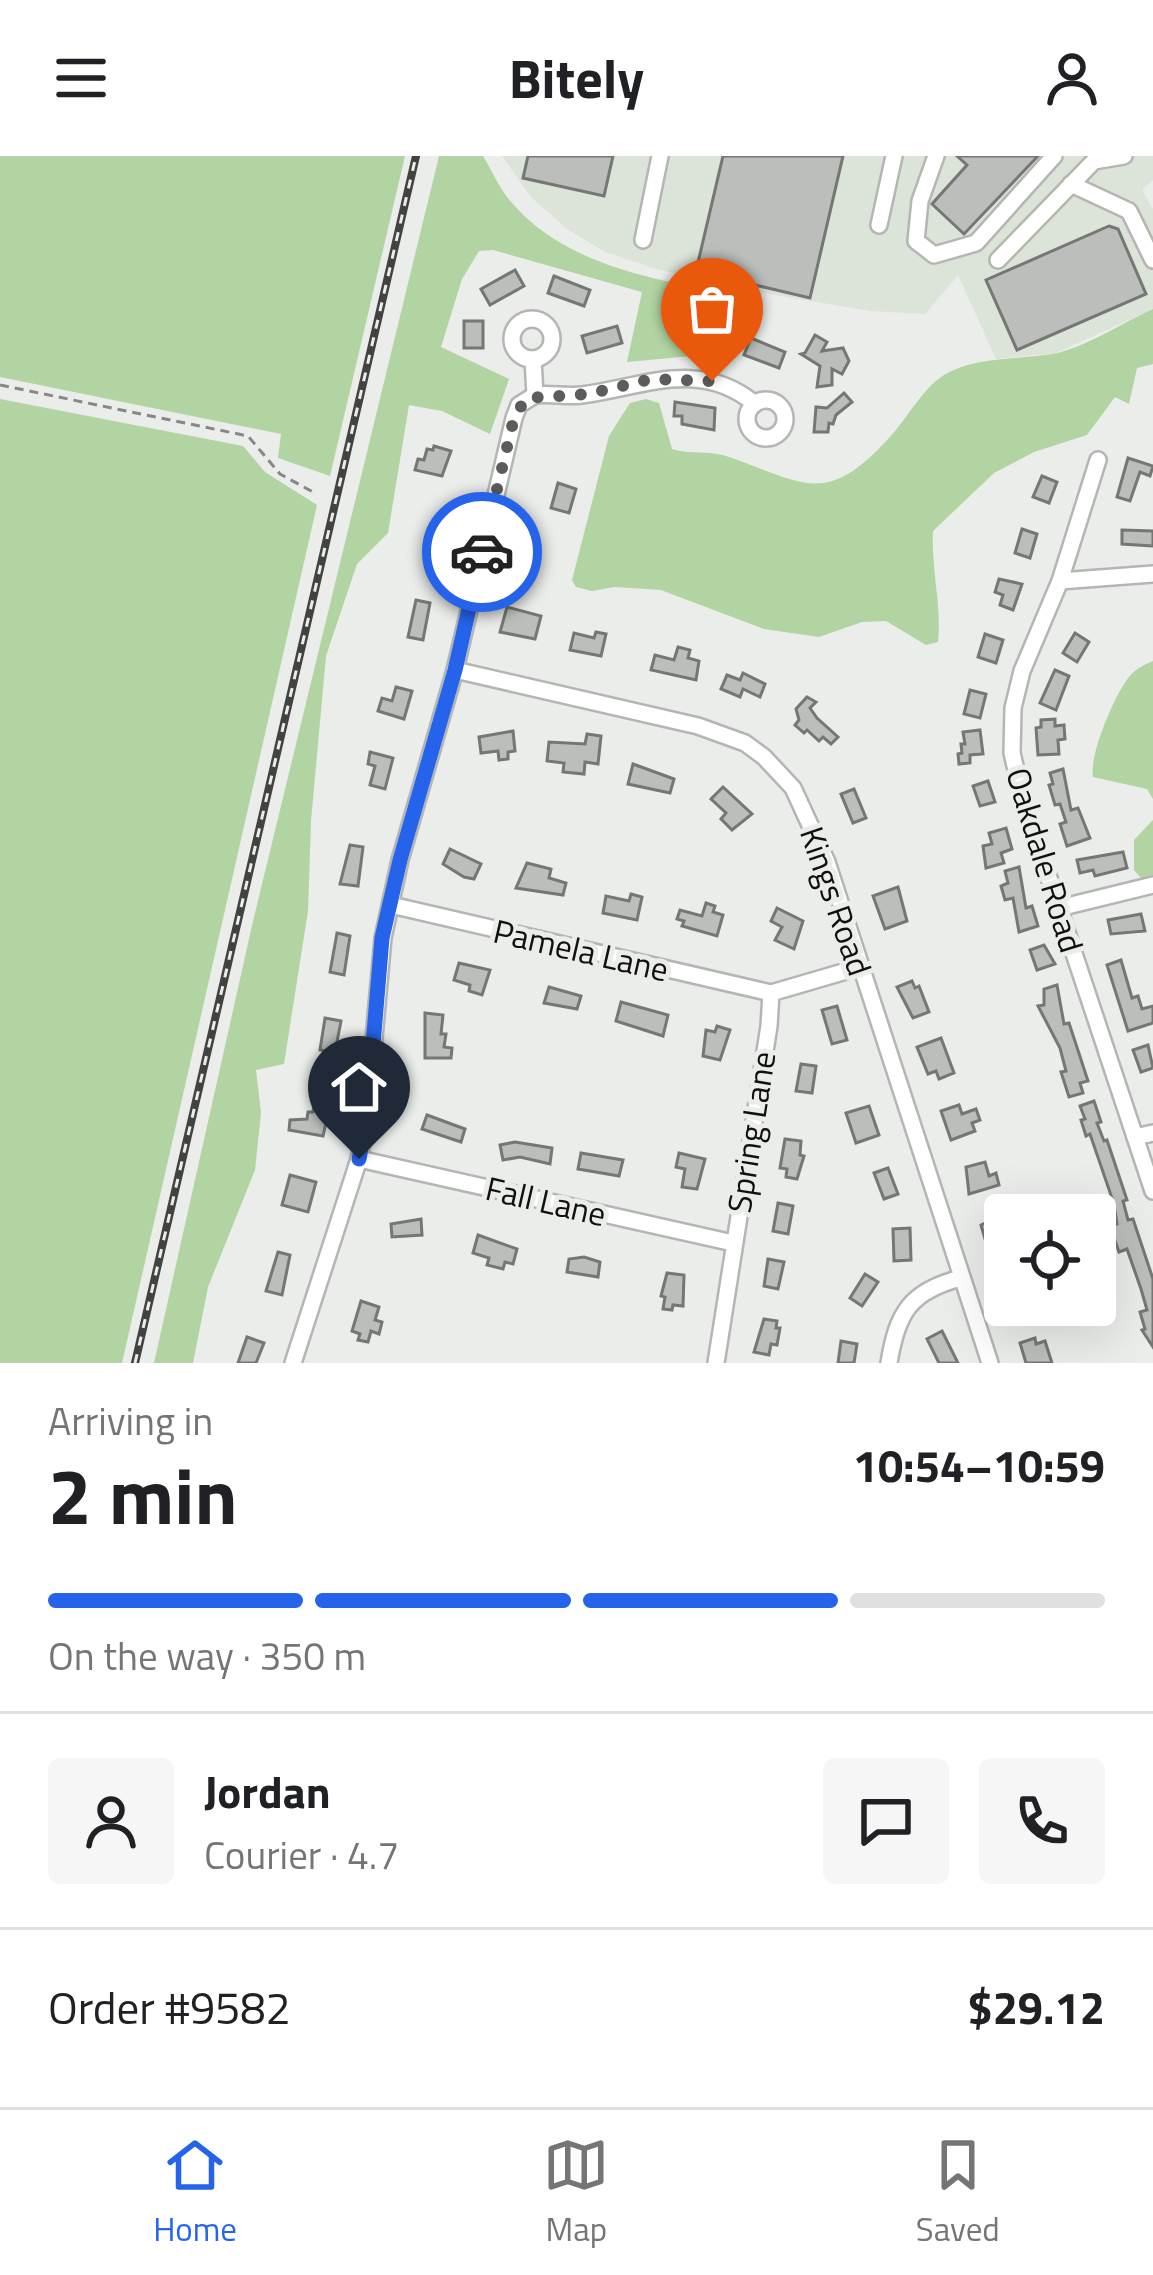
<!DOCTYPE html>
<html lang="en">
<head>
<meta charset="utf-8">
<style>
  body { margin:0; font-family:"Titillium Web",sans-serif; background:#f6f6f6; color:#202124; height:100vh; display:flex; flex-direction:column; font-size:45px; white-space:nowrap }
  * { box-sizing:border-box; margin:0 }
  p { font-size:39px; color:#757577 }
  .icon { flex:none; width:66px; height:66px; fill:none; stroke:currentColor; stroke-width:2; stroke-linecap:round; stroke-linejoin:round }
  .map { position:relative; height:1207px; overflow:hidden }
  .panel { display:flex; flex-direction:column; background:#fff; flex:1 }
  .panel>* { flex:none }
  .fabs { position:absolute; left:984px; top:1038px; display:grid; gap:24px }
  .fabs a { display:grid; place-items:center; width:132px; height:132px; border-radius:12px; background:#fff; box-shadow:0 12px 48px #0002; font-size:60px }
  .pin { position:absolute; display:grid; place-items:center; width:102px; height:102px; color:#fff; margin:-123px -51px; border-radius:50% 50% 50% 0; rotate:-45deg; box-shadow:0 0 12px #0007 }
  .pin .icon { rotate:45deg }
  .courier { position:absolute; display:grid; place-items:center; width:120px; height:120px; margin:-60px; border:9px solid #2563eb; border-radius:50%; background:#fff; color:#222; box-shadow:0 3px 15px #0007 }
  .head em { font-style:normal; font-weight:700 }
  .head div { display:flex; flex-direction:column-reverse }
  .head { display:flex; align-items:center; justify-content:space-between; height:204px; padding:0 48px }
  h1 { font-size:78px; font-weight:700; line-height:90px }
  .bar { display:grid; grid-template-columns:repeat(4,1fr); gap:18px 12px; align-content:center; height:144px; padding:0 48px }
  .bar i { height:15px; border-radius:9px; background:#e0e0e0 }
  .bar .on { background:#2563eb }
  .bar p { grid-column:span 4 }
  .line { display:flex; align-items:center; gap:30px; padding:0 48px; border-top:3px solid #e0e0e0 }
  .line div { flex:1 }
  .round { display:grid; place-items:center; flex:none; width:126px; height:126px; border-radius:12px; background:#f6f6f6 }
  header { display:flex; justify-content:space-between; align-items:center; height:156px; padding:0 48px; background:#fff; font-size:54px; font-weight:700 }
  .dock { display:flex; justify-content:space-around; align-items:center; height:168px; border-top:3px solid #e0e0e0; background:#fff; font-size:33px; color:#757577 }
  .dock a { display:grid; justify-items:center; gap:6px }
  .dock .on { color:#2563eb }
  .map>svg:first-child { display:block }
  .built { fill:#dce3d9 }
  .green { fill:#b1d4a2 }
  .building { fill:#bcbebb; stroke:#747773; stroke-width:3 }
  .lines { fill:none; stroke-linecap:round; stroke-linejoin:round }
  .minor-casing { stroke:#b4b6b3; stroke-width:20 }
  .path { stroke:#868885; stroke-width:3; stroke-dasharray:9 6; stroke-linecap:butt }
  .minor { stroke:#fff; stroke-width:15 }
  .rail-casing { stroke:#424341; stroke-width:8 }
  .rail { stroke:#eaede9; stroke-width:3; stroke-dasharray:9; stroke-linecap:butt }
  .done { stroke:#5c5d5b; stroke-width:12; stroke-dasharray:0 21.6 }
  .route { stroke:#2563eb; stroke-width:15 }
  .labels { text-anchor:middle; dominant-baseline:central; stroke-width:10; stroke-linejoin:round; paint-order:stroke }
  .street-label { font-size:33px; fill:#10100f; stroke:#eaede9 }
</style>
</head>
<body>
<header><svg class="icon" aria-label="menu" viewBox="0 0 24 24"><path d="M4 6h16M4 12h16M4 18h16"/></svg>Bitely<svg class="icon" aria-label="person" viewBox="0 0 24 24"><circle cx="12" cy="8" r="4"/><path d="M4 21q1-7 8-7t8 7"/></svg></header>
<div class="map">
<svg width="1153" height="1207" viewBox="0 0 1153 1207">
  <rect width="100%" height="100%" fill="#eaede9"/>
  <!-- built -->
  <polygon class="built" points="502,0 1153,0 1153,24 1142,34 1153,53 1153,153 1056,197 996,203 958,119 925,158 871,155 762,137 656,113 605,96 567,73 531,41"/>
  <!-- green -->
  <g class="green">
    <polygon points="0,0 405,0 330,320 278,302 281,278 0,221"/>
    <path d="M 439,0 L 483,0 C 491,13 498,29 507,41 C 564,113 663,124 747,142 L 712,140 L 692,200 L 627,206 L 642,136 L 493,94 L 479,95 L 462,123 L 441,191 L 509,223 L 490,278 L 442,255 L 409,249 L 388,377 L 357,408 L 326,500 L 311,665 L 308,755 L 284,908 L 256,914 L 261,957 L 255,1014 L 208,1131 L 193,1207 L 154,1207 L 253,765 Z"/>
    <path d="M 1153,153 L 1153,208 L 1137,212 L 1129,248 L 1115,241 L 1087,279 L 1034,296 L 994,317 L 933,375 C 931,414 942,450 938,486 L 926,489 L 886,465 L 862,466 L 819,481 L 764,473 L 661,434 L 615,431 L 592,435 L 576,431 L 572,424 L 609,280 L 630,247 L 646,243 L 659,247 L 672,293 C 690,299 707,294 726,300 C 801,325 824,354 889,282 C 906,264 923,232 944,219 C 976,200 1016,204 1052,198 C 1085,192 1122,167 1153,153 Z"/>
    <polygon points="0,243 243,290 265,316 317,349 122,1207 0,1207"/>
    <path d="M 1153,505 L 1153,643 L 1147,633 L 1093,621 C 1089,599 1114,540 1129,521 C 1135,513 1144,509 1153,505 Z"/>
    <polygon points="1153,664 1153,721 1141,722 1134,714 1134,684"/>
  </g>
  <!-- building -->
  <g class="building">
    <polygon points="528,0 613,0 604,40 523,22"/>
    <polygon points="723,0 843,0 810,142 696,115"/>
    <polygon points="957,0 1038,0 964,78 932,48 967,9"/>
    <polygon points="1109,70 1118,73 1146,138 1017,194 986,124"/>
    <polygon points="515,114 524,130 490,149 481,133"/>
    <polygon points="554,120 590,134 584,150 548,137"/>
    <polygon points="715,156 733,160 723,189 709,185"/>
    <rect x="464" y="165" width="19" height="27"/>
    <polygon points="617,170 622,187 587,197 582,180"/>
    <polygon points="815,179 827,186 822,195 843,192 849,205 842,218 832,213 832,229 817,231 820,210 801,198 805,197"/>
    <polygon points="751,182 785,196 779,212 744,199"/>
    <polygon points="844,237 852,246 836,259 833,268 829,267 828,276 814,276 816,251 827,252"/>
    <polygon points="675,246 715,252 714,274 682,268 682,260 674,260"/>
    <polygon points="434,290 451,295 442,320 415,314 418,303 424,304 427,293 433,294"/>
    <polygon points="1128,302 1153,310 1150,320 1140,316 1130,345 1117,341"/>
    <polygon points="1042,320 1057,326 1049,347 1033,341"/>
    <polygon points="558,327 576,333 569,357 551,352"/>
    <polygon points="432,369 447,373 440,401 424,398"/>
    <polygon points="1022,373 1037,378 1030,402 1015,397"/>
    <polygon points="1122,374 1153,375 1153,390 1122,388"/>
    <polygon points="999,423 1022,428 1013,454 1000,449 1003,439 995,436"/>
    <polygon points="416,444 430,447 423,484 408,481"/>
    <polygon points="507,451 541,460 535,483 500,476"/>
    <polygon points="596,476 606,478 601,500 570,494 574,477 594,482"/>
    <polygon points="1075,477 1089,486 1077,506 1063,497"/>
    <polygon points="985,478 1003,484 996,507 978,501"/>
    <polygon points="678,491 690,494 688,502 699,505 696,524 651,514 655,499 674,504"/>
    <polygon points="1055,514 1069,520 1056,554 1040,547"/>
    <polygon points="743,517 765,528 760,541 743,533 740,541 721,533 727,519 740,524"/>
    <polygon points="396,531 412,535 404,563 378,555 382,542 392,545"/>
    <polygon points="970,534 986,538 980,562 964,558"/>
    <polygon points="807,541 816,546 810,552 817,562 838,581 831,588 823,581 819,585 807,574 804,577 795,569 799,564 796,553"/>
    <polygon points="1055,563 1055,570 1064,569 1065,583 1058,584 1059,598 1038,599 1036,572 1041,571 1041,564"/>
    <polygon points="980,574 983,598 970,599 970,607 959,608 958,598 962,597 961,588 965,588 963,576"/>
    <polygon points="513,575 515,595 508,596 508,603 499,604 498,595 481,597 479,581"/>
    <polygon points="587,578 601,580 598,608 585,606 584,618 563,616 564,607 547,605 549,586 585,588"/>
    <polygon points="370,596 393,602 385,633 370,629 375,610 368,608"/>
    <polygon points="633,608 674,623 670,637 628,628"/>
    <polygon points="1063,613 1071,654 1078,652 1090,682 1067,690 1060,668 1066,666 1060,648 1055,649 1049,629 1053,628 1050,617"/>
    <polygon points="988,625 995,646 980,650 973,630"/>
    <polygon points="723,631 752,658 732,674 721,663 726,657 711,643"/>
    <polygon points="854,633 866,662 853,667 841,638"/>
    <polygon points="1006,672 1012,693 1001,697 1004,707 986,712 983,690 992,688 989,677"/>
    <polygon points="350,689 363,691 358,730 340,728"/>
    <polygon points="450,693 481,708 474,723 464,721 443,708"/>
    <polygon points="1123,696 1127,712 1095,720 1093,714 1080,717 1077,704"/>
    <polygon points="527,707 551,713 549,722 566,727 563,739 516,732"/>
    <polygon points="1019,711 1026,752 1032,750 1038,770 1019,776 1013,742 1005,744 1001,730 1008,727 1005,715"/>
    <polygon points="898,731 907,765 885,773 873,740"/>
    <polygon points="631,738 642,741 637,764 603,757 606,740 629,745"/>
    <polygon points="706,747 715,750 713,756 723,759 717,780 682,770 684,765 677,763 680,754 702,760"/>
    <polygon points="777,752 803,765 794,793 775,784 782,771 771,765"/>
    <polygon points="1141,758 1145,775 1111,778 1108,764"/>
    <polygon points="337,777 350,780 344,819 330,816"/>
    <polygon points="1044,789 1055,808 1037,814 1030,794"/>
    <polygon points="1121,804 1132,842 1138,840 1142,853 1153,850 1153,867 1128,875 1107,809"/>
    <polygon points="459,807 490,814 482,839 469,835 470,829 454,824"/>
    <polygon points="912,825 915,832 919,830 929,856 913,862 897,831"/>
    <polygon points="1057,829 1064,868 1069,867 1088,925 1080,927 1083,937 1069,941 1061,916 1066,915 1060,892 1038,850 1044,849 1044,833"/>
    <polygon points="549,831 581,840 577,853 544,847"/>
    <polygon points="621,846 668,859 663,880 616,865"/>
    <polygon points="837,850 847,884 832,888 822,854"/>
    <polygon points="425,857 443,859 441,878 446,878 444,891 452,892 451,902 425,902"/>
    <polygon points="325,862 341,865 335,896 320,894"/>
    <polygon points="717,870 730,874 720,904 703,900 706,874 715,876"/>
    <polygon points="941,882 954,917 939,923 936,915 928,918 917,891"/>
    <polygon points="1148,889 1153,912 1141,916 1133,894"/>
    <polygon points="801,908 816,910 812,937 796,935"/>
    <polygon points="316,937 332,940 323,980 289,974 290,964 307,963 308,956 313,956"/>
    <polygon points="1094,945 1101,966 1097,967 1104,985 1107,984 1127,1044 1123,1045 1128,1064 1133,1063 1153,1123 1153,1191 1142,1174 1145,1173 1140,1156 1147,1154 1141,1133 1127,1093 1119,1096 1110,1070 1117,1068 1114,1048 1090,978 1086,980 1081,964 1085,963 1080,950"/>
    <polygon points="959,949 962,958 976,953 980,964 972,967 975,975 951,984 941,955"/>
    <polygon points="869,950 879,979 856,987 846,957"/>
    <polygon points="427,959 465,973 461,986 422,973"/>
    <polygon points="785,983 801,985 800,999 804,1000 797,1023 786,1021 787,1013 780,1012"/>
    <polygon points="515,986 552,992 550,1008 520,1001 503,1004 500,989"/>
    <polygon points="581,997 623,1004 619,1020 578,1013"/>
    <polygon points="679,997 705,1003 697,1033 682,1031 685,1013 676,1011"/>
    <polygon points="985,1006 989,1020 996,1017 999,1029 969,1038 966,1011"/>
    <polygon points="888,1012 898,1038 884,1043 874,1017"/>
    <polygon points="290,1019 316,1026 308,1056 282,1049"/>
    <polygon points="778,1047 793,1050 788,1078 773,1075"/>
    <polygon points="1000,1060 1005,1100 991,1104 981,1069"/>
    <polygon points="421,1063 422,1079 392,1081 391,1068"/>
    <polygon points="910,1072 911,1104 894,1105 893,1073"/>
    <polygon points="478,1079 517,1093 513,1108 505,1106 503,1113 487,1109 489,1102 473,1097"/>
    <polygon points="278,1096 290,1099 282,1139 266,1135"/>
    <polygon points="584,1101 600,1106 598,1121 567,1116 569,1103"/>
    <polygon points="768,1103 784,1106 778,1133 764,1130"/>
    <polygon points="667,1117 684,1119 683,1150 673,1149 672,1154 663,1153 665,1141 661,1140"/>
    <polygon points="865,1118 878,1126 862,1150 850,1142"/>
    <polygon points="361,1145 379,1151 375,1164 382,1166 379,1178 371,1175 368,1186 358,1184 360,1178 352,1175"/>
    <polygon points="764,1163 777,1165 776,1172 780,1172 777,1189 771,1188 769,1199 754,1196"/>
    <polygon points="942,1175 958,1207 939,1207 927,1183"/>
    <polygon points="247,1181 264,1187 256,1207 238,1207"/>
    <polygon points="1035,1182 1036,1188 1045,1185 1052,1207 1026,1207 1020,1187"/>
    <polygon points="841,1185 857,1188 854,1207 838,1207"/>
  </g>
  <g class="lines">
    <defs>
      <g id="minor">
        <polyline points="936,0 920,45 916,85 934,99 976,87 1054,0"/>
        <polyline points="1071,28 1129,55 1153,104"/>
        <polyline points="879,69 894,0"/>
        <polyline points="643,84 660,0"/>
        <polyline points="998,104 1094,5 1124,0"/>
        <circle cx="532" cy="183" r="20"/>
        <polyline points="533,203 535,239"/>
        <path d="M 535,239 C 551,237 566,241 582,239 C 643,231 700,202 755,248"/>
        <circle cx="766" cy="263" r="19"/>
        <polyline points="1098,304 1060,425 1022,515 1013,552 1012,597 1023,644 1153,1035"/>
        <polyline points="1060,425 1153,418"/>
        <polyline points="455,514 698,570 745,587 764,601 793,632 827,706 990,1207"/>
        <polyline points="391,749 771,837"/>
        <polyline points="1059,752 1153,729"/>
        <polyline points="1135,981 1153,977"/>
        <polyline points="359,1003 733,1087"/>
        <polyline points="293,1207 359,1003 367,960 383,782 400,704 455,514 514,262 519,249 535,239"/>
        <polyline points="716,1207 769,870 771,837 860,811"/>
        <path d="M 889,1207 C 897,1157 910,1135 961,1122"/>
      </g>
    </defs>
    <!-- minor casing -->
    <use href="#minor" class="minor-casing"/>
    <!-- path -->
    <polyline class="path" points="0,229 248,280 280,318 313,336"/>
    <!-- minor -->
    <use href="#minor" class="minor"/>
    <defs>
      <polyline id="rail" points="135,1207 416,0"/>
    </defs>
    <!-- rail casing -->
    <use href="#rail" class="rail-casing"/>
    <!-- rail -->
    <use href="#rail" class="rail"/>
  </g>
  <g class="lines">
    <!-- done -->
    <polyline class="done" points="482,396 514,262 526,242 589,238 651,223 712,225"/>
    <!-- route -->
    <polyline class="route" points="359,1003 367,960 382,782 400,704 455,514 482,396"/>
  </g>
  <g class="labels">
    <!-- street labels -->
    <g class="street-label">
      <text transform="translate(1045 704) rotate(73)">Oakdale Road</text>
      <text transform="translate(836 745) rotate(71)">Kings Road</text>
      <text transform="translate(581 794) rotate(13)">Pamela Lane</text>
      <text transform="translate(751 976) rotate(-81)">Spring Lane</text>
      <text transform="translate(546 1045) rotate(13)">Fall Lane</text>
    </g>
  </g>
</svg>
<div class="fabs">
<a><svg class="icon" aria-label="locate" viewBox="0 0 24 24"><circle cx="12" cy="12" r="6"/><path d="M12 2v4M12 18v4M2 12h4M18 12h4"/></svg></a>
</div>
<div class="pin" style="left:712px;top:225px;background:#ea580c"><svg class="icon" aria-label="bag" viewBox="0 0 24 24"><path d="M5 8h14l-1 12H6zM9 8a3 3 0 0 1 6 0"/></svg></div>
<div class="pin" style="left:359px;top:1003px;background:#1f2937"><svg class="icon" aria-label="home" viewBox="0 0 24 24"><path d="M3 11l9-7 9 7M6 9v11h12V9"/></svg></div>
<div class="courier" style="left:482px;top:396px"><svg class="icon" aria-label="car" viewBox="0 0 24 24"><path d="M5 17H2v-5l4-1 3-4h7l3 4 3 1v5h-3M9 17h6M6 11h13"/><circle cx="7" cy="17" r="2"/><circle cx="17" cy="17" r="2"/></svg></div>
</div>
<section class="panel">
<div class="head"><div><h1>2 min</h1><p>Arriving in</p></div><em>10:54–10:59</em></div>
<div class="bar"><i class="on"></i><i class="on"></i><i class="on"></i><i></i><p>On the way · 350 m</p></div>
<div class="line" style="height:216px"><a class="round"><svg class="icon" aria-label="person" viewBox="0 0 24 24"><circle cx="12" cy="8" r="4"/><path d="M4 21q1-7 8-7t8 7"/></svg></a><div><b>Jordan</b><p>Courier · 4.7</p></div><a class="round"><svg class="icon" aria-label="chat" viewBox="0 0 24 24"><path d="M4 5h16v11H9l-5 4z"/></svg></a><a class="round"><svg class="icon" aria-label="phone" viewBox="0 0 24 24"><path d="M5 4h4l2 5-3 2q2 4 5 5l2-3 5 2v4C11 20 4 13 5 4z"/></svg></a></div>
<div class="line" style="height:156px"><div>Order #9582</div><b>$29.12</b></div>
</section>
<nav class="dock">
<a class="on"><svg class="icon" aria-label="home" viewBox="0 0 24 24"><path d="M3 11l9-7 9 7M6 9v11h12V9"/></svg>Home</a>
<a><svg class="icon" aria-label="map" viewBox="0 0 24 24"><path d="M3 6l6-2 6 2 6-2v14l-6 2-6-2-6 2zM9 4v14M15 6v14"/></svg>Map</a>
<a><svg class="icon" aria-label="saved" viewBox="0 0 24 24"><path d="M7 4h10v16l-5-4-5 4z"/></svg>Saved</a>
</nav>
</body>
</html>
